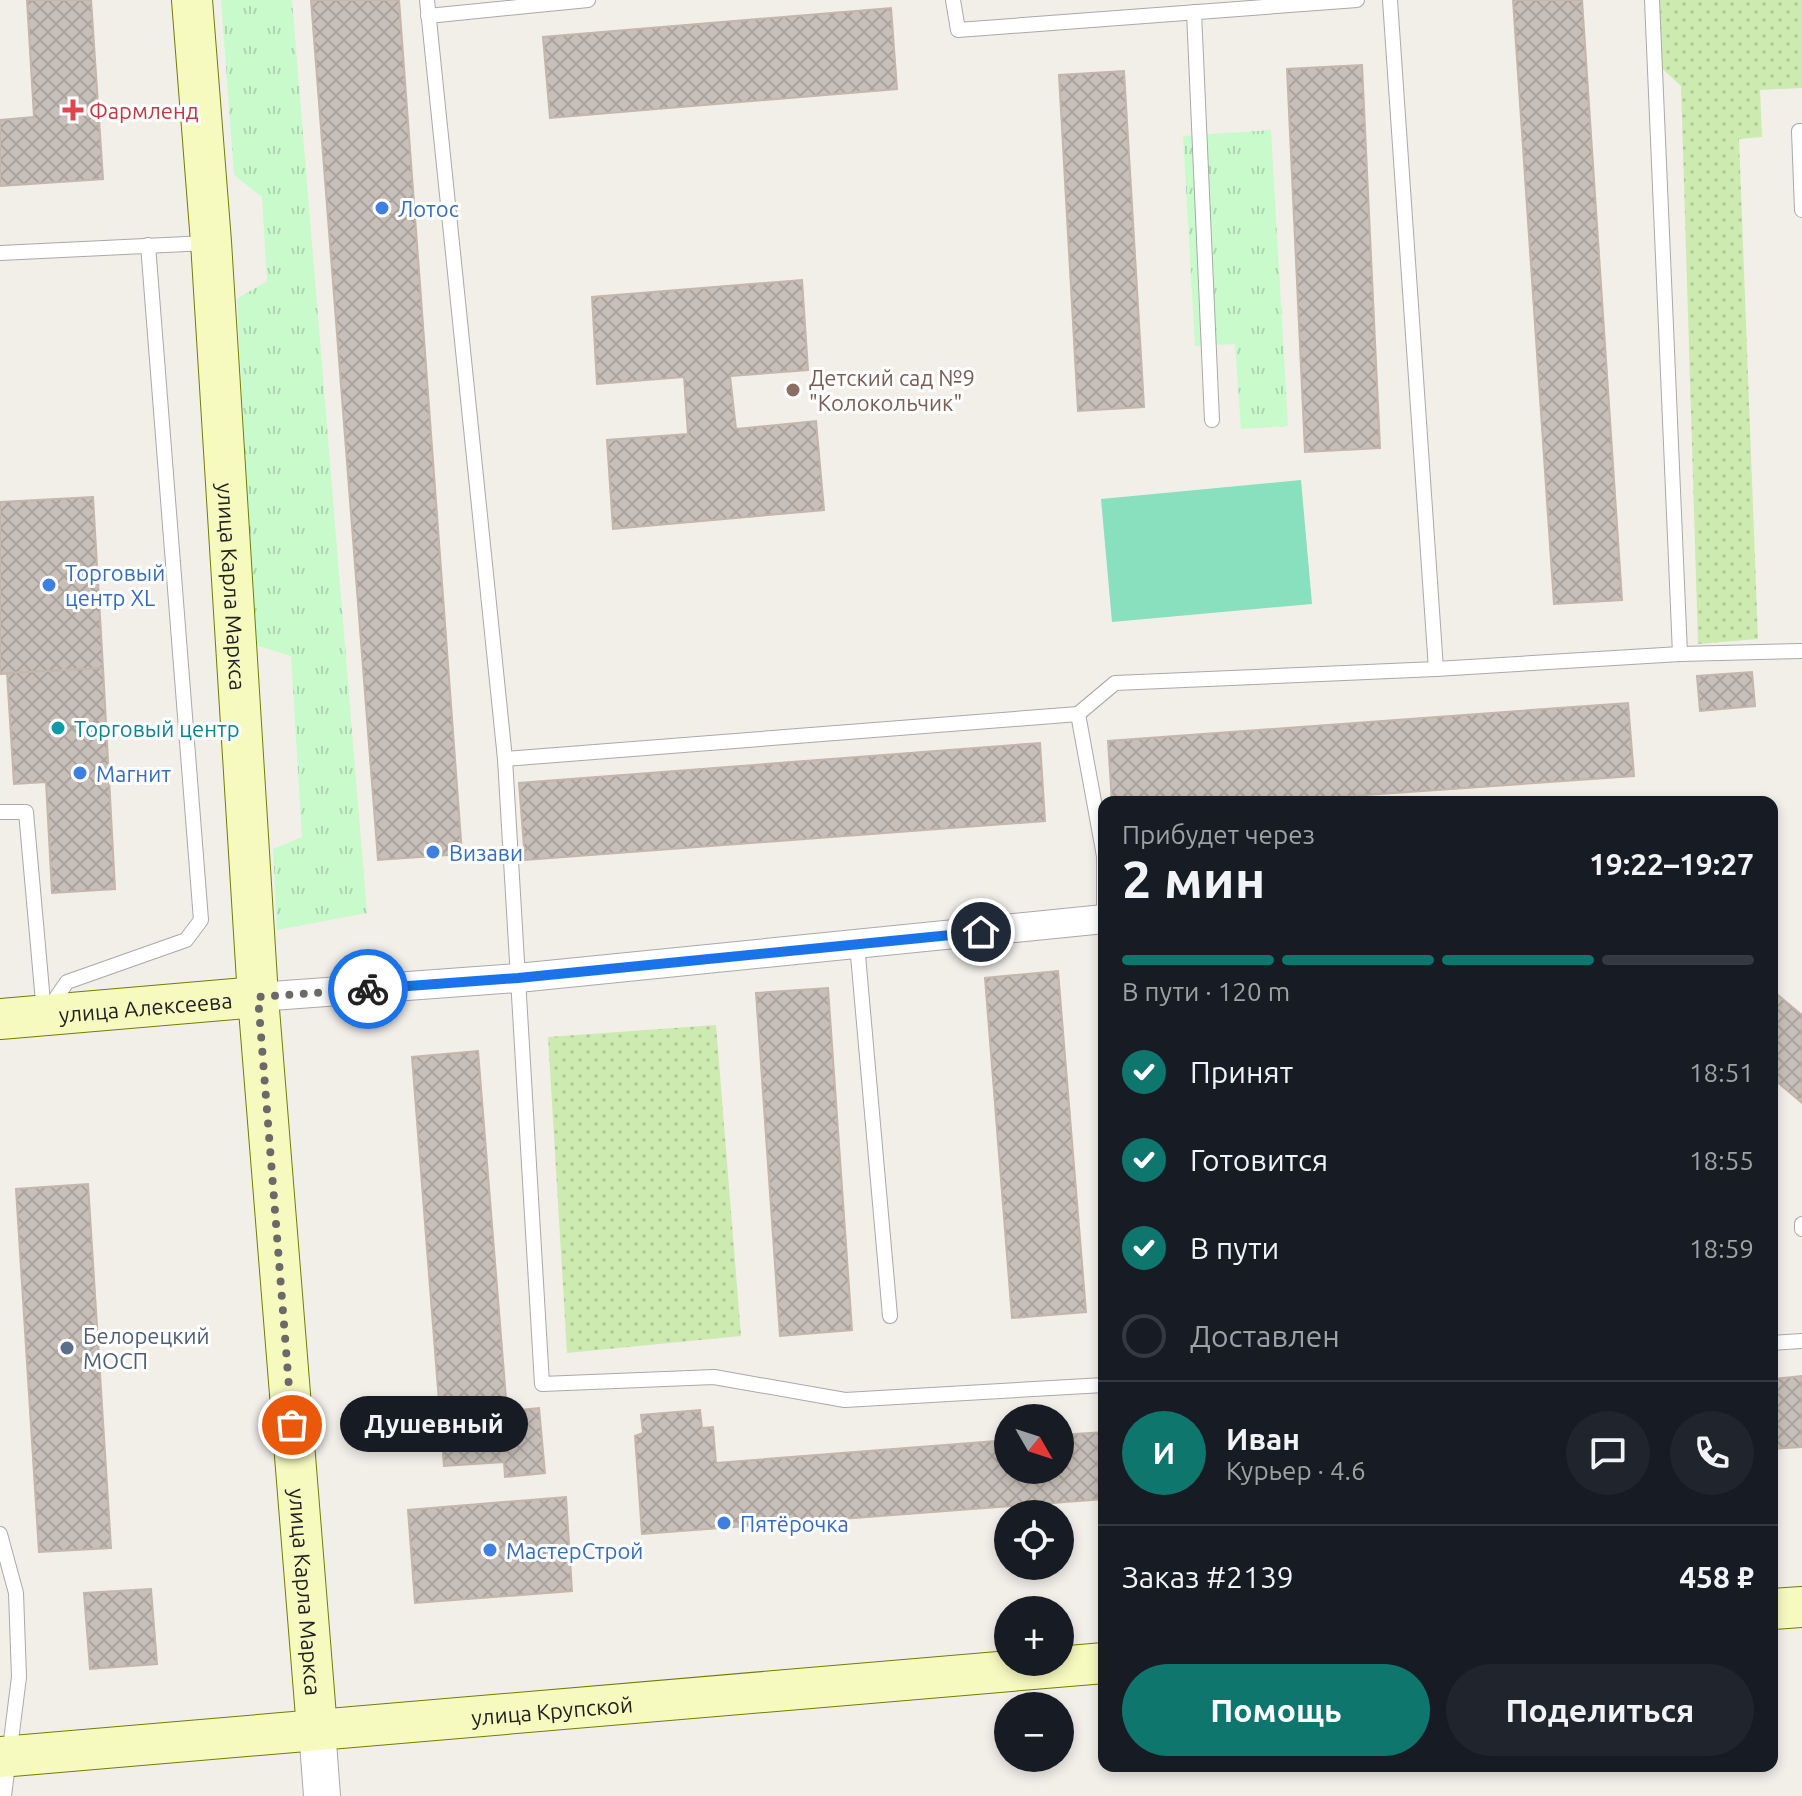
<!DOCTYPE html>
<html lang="ru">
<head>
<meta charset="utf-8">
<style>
  body { margin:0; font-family:Ubuntu,sans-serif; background:#20242c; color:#f1f3f6; height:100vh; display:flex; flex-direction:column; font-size:30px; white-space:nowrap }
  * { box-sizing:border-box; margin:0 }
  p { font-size:26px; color:#9ea1a6 }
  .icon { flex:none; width:44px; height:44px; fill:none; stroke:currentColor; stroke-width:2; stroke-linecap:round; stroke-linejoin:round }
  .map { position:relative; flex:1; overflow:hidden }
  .details { position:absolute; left:1098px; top:796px; width:680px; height:976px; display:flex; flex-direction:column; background:#171b24; border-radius:16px; box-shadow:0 4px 12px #0003 }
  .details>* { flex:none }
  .needle { width:52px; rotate:129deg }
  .buttons { position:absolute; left:994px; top:1404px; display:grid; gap:16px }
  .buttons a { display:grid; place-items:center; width:80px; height:80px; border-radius:50%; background:#171b24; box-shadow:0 4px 12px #0003; font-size:40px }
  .pin { position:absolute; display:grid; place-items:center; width:68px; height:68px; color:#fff; margin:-34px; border:4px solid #fff; border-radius:50%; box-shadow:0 2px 8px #0007 }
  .courier { position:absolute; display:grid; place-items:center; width:80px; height:80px; margin:-40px; border:6px solid #1a73e8; border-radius:50%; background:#fff; color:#222; box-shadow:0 2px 10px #0007 }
  .bubble { position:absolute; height:56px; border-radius:28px; background:#171b24; box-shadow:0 4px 12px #0003; font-size:26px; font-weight:600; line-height:56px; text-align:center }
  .headline em { font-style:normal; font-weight:600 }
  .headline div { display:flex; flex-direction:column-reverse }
  .headline { display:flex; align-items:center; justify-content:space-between; height:136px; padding:0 24px }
  h1 { font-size:52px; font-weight:600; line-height:60px }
  .bar { display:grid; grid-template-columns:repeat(4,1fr); gap:12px 8px; align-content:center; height:96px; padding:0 24px }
  .bar i { height:10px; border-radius:6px; background:#363941 }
  .bar .selected { background:#0f766e }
  .bar p { grid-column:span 4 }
  .line { display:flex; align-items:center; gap:20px; padding:0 24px; border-top:2px solid #363941 }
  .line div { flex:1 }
  .round { display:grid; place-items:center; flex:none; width:84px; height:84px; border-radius:42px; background:#20242c }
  ol { padding:0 24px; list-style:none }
  li { display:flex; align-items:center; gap:24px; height:88px }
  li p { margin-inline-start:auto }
  li .icon { padding:8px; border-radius:50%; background:#0f766e; color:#fff; stroke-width:4 }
  li:last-child { color:#9ea1a6 }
  li i { width:44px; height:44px; border:4px solid #363941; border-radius:50% }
  .primary-button { display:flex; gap:16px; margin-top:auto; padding:16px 24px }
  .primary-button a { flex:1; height:92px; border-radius:48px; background:#0f766e; color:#fff; font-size:32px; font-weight:600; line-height:92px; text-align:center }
  .primary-button a+a { background:#20242c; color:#f1f3f6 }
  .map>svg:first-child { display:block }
  .grass { fill:url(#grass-dots) }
  .park { fill:url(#park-tufts) }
  .pitch { fill:#88e0be }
  .building { fill:url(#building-cross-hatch); stroke:#c4b6ab; stroke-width:2 }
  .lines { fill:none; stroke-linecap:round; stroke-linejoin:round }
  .service-casing { stroke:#a9a9a9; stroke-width:16 }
  .minor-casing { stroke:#a9a9a9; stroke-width:30 }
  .tertiary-casing { stroke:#a9a9a9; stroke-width:38 }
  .secondary-casing { stroke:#707d05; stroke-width:42 }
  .service { stroke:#fff; stroke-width:14 }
  .minor { stroke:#fff; stroke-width:28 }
  .tertiary { stroke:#fff; stroke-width:36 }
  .secondary { stroke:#f7fabf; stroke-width:40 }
  .done { stroke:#6b6a68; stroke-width:8; stroke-dasharray:0 14.4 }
  .route { stroke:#1a73e8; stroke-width:10 }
  .health-dot { fill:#e0444e; stroke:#fff; stroke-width:3 }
  .shop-dot { fill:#3f7fe0; stroke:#fff; stroke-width:3 }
  .education-dot { fill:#8d6e63; stroke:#fff; stroke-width:3 }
  .culture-dot { fill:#0f9aa8; stroke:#fff; stroke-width:3 }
  .service-dot { fill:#5c6f8a; stroke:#fff; stroke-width:3 }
  .labels { text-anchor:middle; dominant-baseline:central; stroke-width:6; stroke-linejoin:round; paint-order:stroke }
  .health-label { font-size:22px; fill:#be3a42; stroke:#fff; text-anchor:start }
  .shop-label { font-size:22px; fill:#366cbe; stroke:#fff; text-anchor:start }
  .education-label { font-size:22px; fill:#785e54; stroke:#fff; text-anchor:start }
  .street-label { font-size:22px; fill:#222; stroke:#fff }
  .culture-label { font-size:22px; fill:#0d838f; stroke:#fff; text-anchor:start }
  .service-label { font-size:22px; fill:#4e5e75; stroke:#fff; text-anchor:start }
</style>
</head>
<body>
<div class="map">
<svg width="1802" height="1796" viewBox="0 0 1802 1796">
  <defs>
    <pattern id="grass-dots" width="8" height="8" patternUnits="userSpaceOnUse" patternTransform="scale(2)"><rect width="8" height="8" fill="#cdebb0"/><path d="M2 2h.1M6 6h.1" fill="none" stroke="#b0c997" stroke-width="1.8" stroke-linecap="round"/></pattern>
    <pattern id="park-tufts" width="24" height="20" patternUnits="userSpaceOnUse" patternTransform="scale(2)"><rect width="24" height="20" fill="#c8facc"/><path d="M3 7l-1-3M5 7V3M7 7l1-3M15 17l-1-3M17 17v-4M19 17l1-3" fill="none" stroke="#acd6af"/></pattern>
    <pattern id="building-cross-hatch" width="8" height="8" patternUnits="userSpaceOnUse" patternTransform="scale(2)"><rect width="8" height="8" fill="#c7bfb8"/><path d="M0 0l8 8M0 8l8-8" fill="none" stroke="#aba49e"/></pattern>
  </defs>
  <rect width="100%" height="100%" fill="#f2efe9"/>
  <!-- grass -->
  <g class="grass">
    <polygon points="1649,0 1802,0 1802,88 1760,90 1762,137 1739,139 1758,639 1698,644 1681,86 1655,62"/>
    <polygon points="716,1025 741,1336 567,1353 548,1037"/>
  </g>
  <!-- park -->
  <g class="park">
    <polygon points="221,0 292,0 367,913 277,930 273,849 302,837 291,656 255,645 237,299 267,281 262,197 234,175"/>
    <polygon points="1271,130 1288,426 1241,429 1235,344 1195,346 1183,136"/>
  </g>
  <!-- pitch -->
  <polygon class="pitch" points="1301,480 1312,604 1112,622 1101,499"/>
  <!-- building -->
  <g class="building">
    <polygon points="27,0 91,0 103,179 0,186 0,120 34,117"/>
    <polygon points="311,0 399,0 462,854 378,860"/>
    <polygon points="1513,0 1582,0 1622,600 1554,604"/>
    <polygon points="891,8 897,89 550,118 543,37"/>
    <polygon points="1362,65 1380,448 1305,452 1287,69"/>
    <polygon points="1124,71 1144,407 1078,411 1059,75"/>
    <polygon points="802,280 808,370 730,376 736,429 816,421 824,510 613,529 607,440 688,434 684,377 597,384 592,297"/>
    <polygon points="93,497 103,668 0,674 0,502"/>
    <polygon points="103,668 115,889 52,893 46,782 14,784 7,673"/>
    <polygon points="1752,672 1755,706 1700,711 1697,676"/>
    <polygon points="1628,703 1634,776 1267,802 1112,802 1108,741"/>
    <polygon points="1040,743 1045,821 525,860 519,783"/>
    <polygon points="1058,971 1086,1312 1012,1318 985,978"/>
    <polygon points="828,988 852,1330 780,1336 756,993"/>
    <polygon points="1772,990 1802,1015 1802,1103 1776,1081 1772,1086"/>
    <polygon points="478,1051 507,1411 539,1408 545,1473 505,1477 504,1462 444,1466 412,1057"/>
    <polygon points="88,1184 111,1548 39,1552 16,1189"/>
    <polygon points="1802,1376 1802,1447 1772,1449 1772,1379"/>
    <polygon points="700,1410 702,1428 713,1427 716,1463 1008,1440 1008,1470 1060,1470 1060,1435 1104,1432 1104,1499 642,1534 635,1436 643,1433 641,1415"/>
    <polygon points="566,1497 572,1591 415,1603 408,1510"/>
    <polygon points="151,1589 157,1664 90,1669 84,1593"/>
  </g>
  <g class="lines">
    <defs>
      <g id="service">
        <polyline points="427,0 505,759 542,1384 714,1377 845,1400 1104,1385"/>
        <polyline points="953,0 958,30 1357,0"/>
        <polyline points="1390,0 1436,669"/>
        <polyline points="1194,12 1212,420"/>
        <polyline points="428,16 588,0"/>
        <polyline points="1802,131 1799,131 1802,210"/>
        <polyline points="0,253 207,243"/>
        <polyline points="1680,654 1802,651"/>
        <polyline points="505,759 1078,714"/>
        <polyline points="0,812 26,812 44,1013"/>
        <polyline points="1104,922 1104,856 1078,714 1115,683 1436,669 1680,654 1652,0"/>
        <polyline points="857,944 890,1316"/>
        <polyline points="49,1008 67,982 186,940 201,920 148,245"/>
        <polyline points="1802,1224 1802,1229"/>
        <polyline points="1772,1343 1802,1341"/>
        <polyline points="0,1534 16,1593 19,1677 4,1796"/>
      </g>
      <polyline id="minor" points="258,997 518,978 1104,919"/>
      <polyline id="tertiary" points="317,1729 322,1796"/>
      <g id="secondary">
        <path id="s1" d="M 192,0 L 211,242 L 258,997 L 317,1729"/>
        <path id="s2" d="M 0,1019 L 258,997"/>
        <polyline points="1772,1609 1802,1607"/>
        <path id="s3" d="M 0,1757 L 1104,1663"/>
      </g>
    </defs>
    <!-- service casing -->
    <use href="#service" class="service-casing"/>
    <!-- minor casing -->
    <use href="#minor" class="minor-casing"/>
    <!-- tertiary casing -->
    <use href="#tertiary" class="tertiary-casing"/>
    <!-- secondary casing -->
    <use href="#secondary" class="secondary-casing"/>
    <!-- service -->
    <use href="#service" class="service"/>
    <!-- minor -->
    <use href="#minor" class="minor"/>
    <!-- tertiary -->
    <use href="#tertiary" class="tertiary"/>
    <!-- secondary -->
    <use href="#secondary" class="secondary"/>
  </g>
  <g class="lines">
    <!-- done -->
    <polyline class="done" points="292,1425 258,997 368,989"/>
    <!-- route -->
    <polyline class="route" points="368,989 518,978 981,932"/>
  </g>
  <!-- markers -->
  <path class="health-dot" d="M69 98h8v8h8v8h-8v8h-8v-8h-8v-8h8z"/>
  <g class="shop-dot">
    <circle cx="382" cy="208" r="8"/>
    <circle cx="49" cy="585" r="8"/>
    <circle cx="80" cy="773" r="8"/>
    <circle cx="433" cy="852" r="8"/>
    <circle cx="724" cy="1523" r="8"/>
    <circle cx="490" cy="1550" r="8"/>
  </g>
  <circle class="education-dot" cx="793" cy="390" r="8"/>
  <circle class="culture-dot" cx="58" cy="728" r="8"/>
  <circle class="service-dot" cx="67" cy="1348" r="8"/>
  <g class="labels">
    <!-- health labels -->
    <g class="health-label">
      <text x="89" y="110">Фармленд</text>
    </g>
    <!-- shop labels -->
    <g class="shop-label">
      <text x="398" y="208">Лотос</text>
      <text x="65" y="572">Торговый<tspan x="65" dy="25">центр XL</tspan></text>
      <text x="96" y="773">Магнит</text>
      <text x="449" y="852">Визави</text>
      <text x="740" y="1523">Пятёрочка</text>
      <text x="506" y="1550">МастерСтрой</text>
    </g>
    <!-- education labels -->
    <g class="education-label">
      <text x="809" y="377">Детский сад №9<tspan x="809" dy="25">"Колокольчик"</tspan></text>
    </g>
    <!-- street labels -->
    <g class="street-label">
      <text stroke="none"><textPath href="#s1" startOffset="588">улица Карла Маркса</textPath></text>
      <text stroke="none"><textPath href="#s2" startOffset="146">улица Алексеева</textPath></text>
      <text stroke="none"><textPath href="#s1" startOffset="1596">улица Карла Маркса</textPath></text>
      <text stroke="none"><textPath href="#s3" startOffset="554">улица Крупской</textPath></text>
    </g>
    <!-- culture labels -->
    <g class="culture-label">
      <text x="74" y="728">Торговый центр</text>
    </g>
    <!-- service labels -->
    <g class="service-label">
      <text x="83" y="1335">Белорецкий<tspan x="83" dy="25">МОСП</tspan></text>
    </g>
  </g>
</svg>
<div class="buttons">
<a><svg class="needle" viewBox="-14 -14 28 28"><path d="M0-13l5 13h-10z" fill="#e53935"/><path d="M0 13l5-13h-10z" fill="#9ea1a6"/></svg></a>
<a><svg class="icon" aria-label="locate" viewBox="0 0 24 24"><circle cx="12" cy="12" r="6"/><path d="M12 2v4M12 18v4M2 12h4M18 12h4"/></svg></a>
<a>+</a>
<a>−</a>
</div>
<div class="pin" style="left:292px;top:1425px;background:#ea580c"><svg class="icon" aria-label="bag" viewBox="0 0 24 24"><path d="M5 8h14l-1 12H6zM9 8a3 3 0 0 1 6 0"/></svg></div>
<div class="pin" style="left:981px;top:932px;background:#1f2937"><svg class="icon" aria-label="home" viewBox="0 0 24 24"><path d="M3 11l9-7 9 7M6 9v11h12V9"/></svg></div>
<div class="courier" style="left:368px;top:989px"><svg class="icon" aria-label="bike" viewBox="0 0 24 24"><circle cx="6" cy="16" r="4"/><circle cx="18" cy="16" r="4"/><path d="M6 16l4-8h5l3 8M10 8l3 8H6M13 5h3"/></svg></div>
<div class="bubble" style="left:340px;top:1396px;width:188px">Душевный</div>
<section class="details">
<div class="headline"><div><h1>2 мин</h1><p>Прибудет через</p></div><em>19:22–19:27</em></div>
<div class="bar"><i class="selected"></i><i class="selected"></i><i class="selected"></i><i></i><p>В пути · 120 m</p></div>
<ol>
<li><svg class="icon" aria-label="check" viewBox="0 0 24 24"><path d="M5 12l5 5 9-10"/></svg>Принят<p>18:51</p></li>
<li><svg class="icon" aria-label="check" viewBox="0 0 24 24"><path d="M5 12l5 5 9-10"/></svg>Готовится<p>18:55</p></li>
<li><svg class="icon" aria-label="check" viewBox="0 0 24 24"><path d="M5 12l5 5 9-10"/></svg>В пути<p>18:59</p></li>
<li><i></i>Доставлен</li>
</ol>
<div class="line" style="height:144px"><b class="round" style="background:#0f766e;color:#fff">И</b><div><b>Иван</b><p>Курьер · 4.6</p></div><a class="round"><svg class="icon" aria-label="chat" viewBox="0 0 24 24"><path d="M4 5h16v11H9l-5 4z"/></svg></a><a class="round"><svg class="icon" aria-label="phone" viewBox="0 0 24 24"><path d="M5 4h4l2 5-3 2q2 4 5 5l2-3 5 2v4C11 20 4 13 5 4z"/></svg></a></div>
<div class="line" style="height:104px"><div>Заказ #2139</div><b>458 ₽</b></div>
<div class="primary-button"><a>Помощь</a><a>Поделиться</a></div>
</section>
</div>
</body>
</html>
